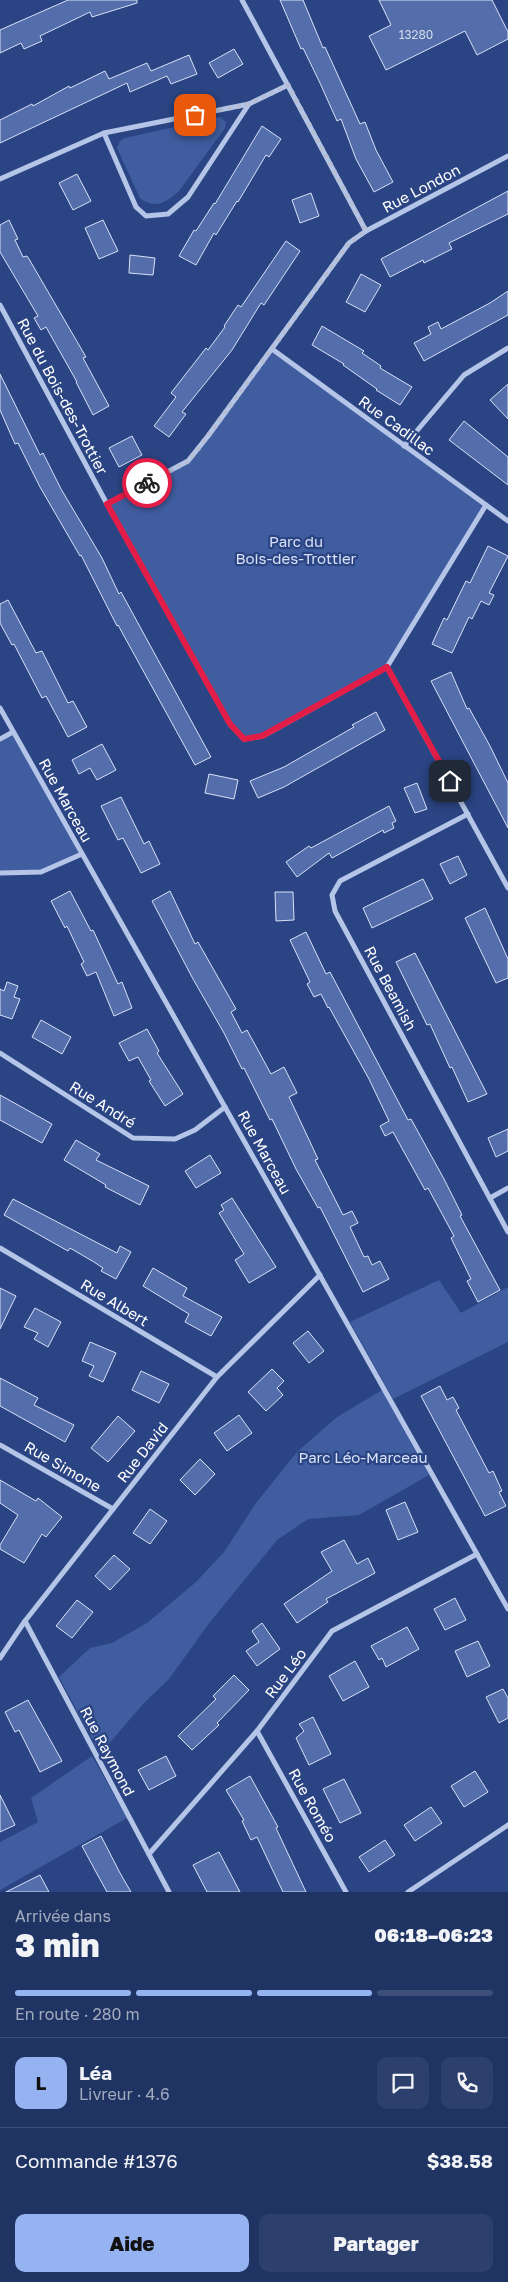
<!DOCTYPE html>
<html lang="fr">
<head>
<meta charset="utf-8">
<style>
  body { margin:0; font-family:"Golos Text",sans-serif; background:#2d3f6c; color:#f1f3f6; height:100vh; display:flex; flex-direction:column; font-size:19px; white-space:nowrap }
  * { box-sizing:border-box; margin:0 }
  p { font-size:16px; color:#a2aabe }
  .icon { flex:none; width:28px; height:28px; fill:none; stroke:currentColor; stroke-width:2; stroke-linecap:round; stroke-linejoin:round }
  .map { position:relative; height:1892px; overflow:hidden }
  .details { display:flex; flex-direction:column; background:#203463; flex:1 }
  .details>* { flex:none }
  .pin { position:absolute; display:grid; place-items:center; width:42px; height:42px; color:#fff; margin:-21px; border-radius:10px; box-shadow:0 2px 8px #0006 }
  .courier { position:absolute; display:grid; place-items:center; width:50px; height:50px; margin:-25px; border:4px solid #e11d48; border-radius:50%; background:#fff; color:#222; box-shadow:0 1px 6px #0007 }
  .headline em { font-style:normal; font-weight:800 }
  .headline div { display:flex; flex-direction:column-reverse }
  .headline { display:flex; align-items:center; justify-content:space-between; height:85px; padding:0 15px }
  h1 { font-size:32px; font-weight:800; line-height:38px }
  .bar { display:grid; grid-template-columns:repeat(4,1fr); gap:8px 5px; align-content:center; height:60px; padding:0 15px }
  .bar i { height:6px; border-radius:4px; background:#3d4f78 }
  .bar .active { background:#95b2f1 }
  .bar p { grid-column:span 4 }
  .line { display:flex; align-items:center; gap:12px; padding:0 15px; border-top:1px solid #3d4f78 }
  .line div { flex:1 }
  .round { display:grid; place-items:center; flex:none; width:52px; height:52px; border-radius:10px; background:#2d3f6c }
  .action { display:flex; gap:10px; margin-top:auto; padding:10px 15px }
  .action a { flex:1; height:58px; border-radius:10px; background:#95b2f1; color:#111; font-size:20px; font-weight:800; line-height:58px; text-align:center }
  .action a+a { background:#2d3f6c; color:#f1f3f6 }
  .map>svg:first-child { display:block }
  .green { fill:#405da0 }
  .building { fill:#536eab; stroke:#d8e1f6 }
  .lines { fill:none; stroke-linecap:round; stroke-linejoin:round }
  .street { stroke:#b5c5e7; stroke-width:5 }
  .done { stroke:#b5bed4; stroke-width:5; stroke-dasharray:0 9 }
  .route { stroke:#e11d48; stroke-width:6 }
  .labels { text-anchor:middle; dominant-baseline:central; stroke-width:4.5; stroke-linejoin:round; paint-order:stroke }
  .number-label { font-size:12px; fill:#d4dbea }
  .street-label { font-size:15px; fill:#fff; stroke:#2b4584 }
  .park-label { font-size:15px; fill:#d8e1f6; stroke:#2b4584 }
</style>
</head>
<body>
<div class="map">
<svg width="508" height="1892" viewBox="0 0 508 1892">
  <rect width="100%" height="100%" fill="#2b4584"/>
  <!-- green -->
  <g class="green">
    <path d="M 220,117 L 226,122 L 225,128 L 179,191 C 167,202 155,210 140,198 L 117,148 L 120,141 L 125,138 Z"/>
    <polygon points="272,349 486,505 387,667 263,736 244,739 230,724 107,504 188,461"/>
    <polygon points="13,732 82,854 41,872 0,873 0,739"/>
    <polygon points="439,1280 461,1313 508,1287 508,1342 393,1399 350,1322"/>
    <polygon points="384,1389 429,1475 359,1515 308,1519 277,1540 210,1622 169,1679 143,1704 100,1754 59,1677 90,1648 112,1643 147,1623 196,1582 224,1552 256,1503 297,1452 337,1417"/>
    <polygon points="92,1756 127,1818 0,1890 0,1842 38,1822 31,1798"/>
  </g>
  <!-- building -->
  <g class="building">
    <polygon points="68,0 137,0 137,3 92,17 90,12 40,36 42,41 24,49 21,43 0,53 0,30"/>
    <polygon points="280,0 303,0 323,48 325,47 360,124 365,122 376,150 393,182 374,192 356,159 341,119 337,121 320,83 303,48 301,49"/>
    <polygon points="379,0 492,0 508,32 508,39 477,55 465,31 386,70 369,36 391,25"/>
    <polygon points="234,49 243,64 218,78 209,63"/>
    <polygon points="189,55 197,74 171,84 167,76 130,92 127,83 0,143 0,120 32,104 33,106 69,86 70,88 105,71 109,79 147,63 151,71"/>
    <polygon points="262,126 281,139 269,157 266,155 238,202 237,201 216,235 214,233 196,265 179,256 194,230 196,231 214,203 215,204"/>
    <polygon points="77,174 91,201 73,210 59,183"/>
    <polygon points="508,191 508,214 449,243 452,249 424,263 423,260 390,277 381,259"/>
    <polygon points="311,193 319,216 300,223 292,200"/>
    <polygon points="9,220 18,239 15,240 23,257 27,256 29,259 86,357 83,358 109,406 93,415 76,382 77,382 46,327 41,330 34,318 38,316 0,252 0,225"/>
    <polygon points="103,220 118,251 99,259 85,228"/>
    <polygon points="286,241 300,251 264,305 261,303 232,350 182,412 186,414 169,437 154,426 176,397 171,393 206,348 208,350 225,327 224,326 238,305 241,307"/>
    <polygon points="130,255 155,258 153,275 129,273"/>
    <polygon points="361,274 381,285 365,312 346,302"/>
    <polygon points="508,291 508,315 424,361 414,343 431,334 428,327 438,322 441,329 490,303"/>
    <polygon points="322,326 364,351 362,353 381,366 380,368 412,387 400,405 376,390 377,389 343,365 344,364 312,345"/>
    <polygon points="0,374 40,455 43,453 61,489 102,558 119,594 121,592 211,757 195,765 118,625 117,626 81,555 80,556 40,487 18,443 15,444 0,410"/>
    <polygon points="508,384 508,419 490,400"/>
    <polygon points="464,421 508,457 508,485 449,440"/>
    <polygon points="132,436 142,455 119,467 109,448"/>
    <polygon points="488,546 508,556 489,593 494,595 489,605 481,601 472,619 469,617 452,653 432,644 444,618 447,620 466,581 470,583"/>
    <polygon points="8,600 36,653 42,651 68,703 73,701 87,727 68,737 46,696 42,698 14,644 12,645 0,623 0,604"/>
    <polygon points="451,672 467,709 469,708 490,746 508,783 508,828 431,681"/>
    <polygon points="376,712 385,730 284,787 258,798 250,781 284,767 354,727 352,725"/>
    <polygon points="102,744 116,770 97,780 90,768 79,774 72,760"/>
    <polygon points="209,774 238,780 234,799 205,793"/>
    <polygon points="417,783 427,809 415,813 404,788"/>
    <polygon points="121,797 144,844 149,841 160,864 141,873 123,838 118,840 101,806"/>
    <polygon points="389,806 396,821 392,823 394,828 384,833 383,830 332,858 329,853 297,877 286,862 309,846 311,848"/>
    <polygon points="458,856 467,875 450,884 440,864"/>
    <polygon points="423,879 433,899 372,928 363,908"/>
    <polygon points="70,891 91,931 93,930 118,984 122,982 132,1008 114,1016 96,972 87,976 81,964 84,962 67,926 65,928 51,901"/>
    <polygon points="170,891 195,944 198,942 236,1009 231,1012 242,1033 247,1030 271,1074 284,1067 297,1093 289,1097 318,1159 315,1160 343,1215 352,1211 358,1223 350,1227 364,1257 368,1256 372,1265 380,1261 389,1279 363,1292 320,1207 318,1208 296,1169 272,1119 270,1120 244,1068 242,1069 224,1033 193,979 152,901"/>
    <polygon points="275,892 293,892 294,920 276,921"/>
    <polygon points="485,908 508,959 508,978 496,983 465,918"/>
    <polygon points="306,932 326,974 330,972 408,1120 411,1119 444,1179 462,1215 460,1216 500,1290 478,1302 467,1281 471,1279 451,1238 454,1236 428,1188 425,1190 393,1132 385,1136 380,1126 389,1121 369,1079 329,1007 328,1008 321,994 314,997 307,984 310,982 290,940"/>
    <polygon points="415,953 487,1094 468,1102 452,1067 450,1068 430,1024 427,1025 396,962"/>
    <polygon points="7,982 18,986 14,997 20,999 12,1019 0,1015 0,989 4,991"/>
    <polygon points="41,1020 71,1037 62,1054 32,1037"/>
    <polygon points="147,1029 159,1051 157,1053 183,1094 165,1106 149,1081 151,1080 138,1057 129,1061 119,1043"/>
    <polygon points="0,1095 52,1124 42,1143 0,1120"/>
    <polygon points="508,1129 508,1151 496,1157 488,1138"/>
    <polygon points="76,1140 100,1154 96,1160 149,1186 140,1205 105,1187 106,1185 64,1160"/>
    <polygon points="210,1155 221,1173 196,1188 185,1171"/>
    <polygon points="232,1198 276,1267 249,1283 235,1260 244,1254 219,1213 224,1210 221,1205"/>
    <polygon points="13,1199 117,1253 120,1246 131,1252 116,1279 101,1271 103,1268 94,1262 70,1248 68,1251 4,1215"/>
    <polygon points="153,1268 187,1288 183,1296 222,1317 211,1336 185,1322 189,1314 143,1286"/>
    <polygon points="0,1288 16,1296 0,1329"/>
    <polygon points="35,1308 61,1322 48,1347 34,1339 38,1333 24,1327"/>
    <polygon points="308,1331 324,1351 309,1363 293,1343"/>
    <polygon points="90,1342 116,1353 103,1382 89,1376 94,1366 82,1361"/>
    <polygon points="272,1369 284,1381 277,1388 283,1395 266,1411 248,1392"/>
    <polygon points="141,1371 169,1384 159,1403 132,1390"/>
    <polygon points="0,1378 38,1398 34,1405 74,1425 65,1442 0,1406"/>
    <polygon points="440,1386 447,1400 453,1397 459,1408 456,1410 489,1473 493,1471 502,1491 499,1492 506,1506 485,1516 421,1396"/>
    <polygon points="239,1415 252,1433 227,1451 214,1433"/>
    <polygon points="118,1416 135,1431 108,1462 91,1448"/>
    <polygon points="200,1459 215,1474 195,1495 180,1480"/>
    <polygon points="0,1480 36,1501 38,1498 62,1517 46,1537 42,1534 24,1563 0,1549 0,1545 18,1515 0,1503"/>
    <polygon points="405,1502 418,1532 398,1540 386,1510"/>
    <polygon points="150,1509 167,1521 150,1544 133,1533"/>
    <polygon points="344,1540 357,1564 368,1558 375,1573 326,1599 328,1602 297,1623 284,1604 332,1571 321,1552"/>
    <polygon points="114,1555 130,1569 110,1590 95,1576"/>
    <polygon points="455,1598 466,1620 445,1630 434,1609"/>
    <polygon points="77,1600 93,1612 72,1638 56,1626"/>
    <polygon points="262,1623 280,1649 257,1666 246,1651 259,1642 252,1631"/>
    <polygon points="407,1627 419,1649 386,1667 382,1658 379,1660 371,1646"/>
    <polygon points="478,1641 490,1666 467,1677 455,1651"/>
    <polygon points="355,1661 369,1687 343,1701 329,1676"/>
    <polygon points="234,1675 249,1690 217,1723 219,1725 192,1750 178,1736 216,1699 213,1696"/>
    <polygon points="503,1689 508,1698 508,1718 499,1723 486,1697"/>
    <polygon points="28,1700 62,1761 40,1772 19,1730 15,1732 5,1712"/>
    <polygon points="313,1717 331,1754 309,1765 296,1738 304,1731 299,1724"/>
    <polygon points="166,1756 176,1776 149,1790 138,1770"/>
    <polygon points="475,1771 488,1792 464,1807 451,1786"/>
    <polygon points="250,1776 278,1827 276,1828 306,1892 283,1892 257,1837 251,1840 242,1821 244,1820 226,1790"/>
    <polygon points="344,1779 361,1813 340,1823 323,1789"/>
    <polygon points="0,1795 15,1825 0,1832"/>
    <polygon points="431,1807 442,1823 415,1841 404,1825"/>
    <polygon points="101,1836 120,1873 131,1892 107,1892 96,1872 82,1846"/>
    <polygon points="385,1840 395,1855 369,1872 359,1857"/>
    <polygon points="219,1852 240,1892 207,1892 193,1865"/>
    <polygon points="40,1875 49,1892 6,1892"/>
  </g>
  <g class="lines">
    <!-- street -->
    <g class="street">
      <polyline points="242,0 366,231"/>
      <polyline points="104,133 136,207 146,216 168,214 188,197 249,104"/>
      <polyline points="0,179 104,133 249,104 288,85"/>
      <polyline points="0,305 107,504 230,724 244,739 263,736 387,667 486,505"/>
      <polyline points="272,349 508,521"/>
      <polyline points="404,446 464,375 508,348"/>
      <polyline points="107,504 188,461 208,436 349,243 366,231 508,156"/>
      <polyline points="387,667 508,888"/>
      <polyline points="0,708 508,1609"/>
      <polyline points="0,739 13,732"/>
      <polyline points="468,814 340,881 332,895 335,911 508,1232"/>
      <polyline points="0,873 41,872 82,854"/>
      <polyline points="0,1053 133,1138 175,1139 195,1130 225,1107"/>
      <polyline points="490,1198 508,1188"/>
      <polyline points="0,1248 217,1377"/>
      <polyline points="0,1445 113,1509"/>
      <polyline points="25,1621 169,1892"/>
      <polyline points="0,1658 25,1621 217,1377 320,1275"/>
      <polyline points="257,1731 346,1892"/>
      <polyline points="149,1854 257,1731 332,1631 477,1554"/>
      <polyline points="408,1892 508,1825"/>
    </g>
  </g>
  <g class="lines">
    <!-- done -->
    <polyline class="done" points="147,483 188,461 208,436 349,243 366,231 288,85 249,104 195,115"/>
    <!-- route -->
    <polyline class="route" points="147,483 107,504 230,724 244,739 262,736 387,667 450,781"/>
  </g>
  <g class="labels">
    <!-- number labels -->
    <g class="number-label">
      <text x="416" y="34">13280</text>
    </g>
    <!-- street labels -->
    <g class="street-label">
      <text transform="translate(421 188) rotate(-28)">Rue London</text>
      <text transform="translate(63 396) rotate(62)">Rue du Bois-des-Trottier</text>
      <text transform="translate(397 425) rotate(36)">Rue Cadillac</text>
      <text transform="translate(66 800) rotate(61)">Rue Marceau</text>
      <text transform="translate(391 988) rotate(62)">Rue Beamish</text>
      <text transform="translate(103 1104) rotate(32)">Rue André</text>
      <text transform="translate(265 1152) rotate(61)">Rue Marceau</text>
      <text transform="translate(115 1302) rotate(31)">Rue Albert</text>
      <text transform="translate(142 1452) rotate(-52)">Rue David</text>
      <text transform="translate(63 1466) rotate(30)">Rue Simone</text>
      <text transform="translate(285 1673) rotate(-53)">Rue Léo</text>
      <text transform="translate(108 1751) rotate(62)">Rue Raymond</text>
      <text transform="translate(313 1805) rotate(61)">Rue Roméo</text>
    </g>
    <!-- park labels -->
    <g class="park-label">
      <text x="296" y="541">Parc du<tspan x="296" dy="17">Bois-des-Trottier</tspan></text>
      <text x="363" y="1457">Parc Léo-Marceau</text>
    </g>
  </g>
</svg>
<div class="pin" style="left:195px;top:115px;background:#ea580c"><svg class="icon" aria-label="bag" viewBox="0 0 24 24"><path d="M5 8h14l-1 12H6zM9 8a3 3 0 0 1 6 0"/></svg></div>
<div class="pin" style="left:450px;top:781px;background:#1f2937"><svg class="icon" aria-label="home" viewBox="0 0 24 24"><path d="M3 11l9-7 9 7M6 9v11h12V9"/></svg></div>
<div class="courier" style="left:147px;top:483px"><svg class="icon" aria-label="bike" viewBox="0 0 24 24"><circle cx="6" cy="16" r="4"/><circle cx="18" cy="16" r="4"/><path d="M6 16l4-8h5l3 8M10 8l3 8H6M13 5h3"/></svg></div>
</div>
<section class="details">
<div class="headline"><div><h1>3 min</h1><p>Arrivée dans</p></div><em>06:18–06:23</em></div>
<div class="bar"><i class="active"></i><i class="active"></i><i class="active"></i><i></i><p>En route · 280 m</p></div>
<div class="line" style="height:90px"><b class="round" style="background:#95b2f1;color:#111">L</b><div><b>Léa</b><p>Livreur · 4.6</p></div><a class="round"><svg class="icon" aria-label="chat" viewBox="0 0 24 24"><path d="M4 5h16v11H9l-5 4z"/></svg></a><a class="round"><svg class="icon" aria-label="phone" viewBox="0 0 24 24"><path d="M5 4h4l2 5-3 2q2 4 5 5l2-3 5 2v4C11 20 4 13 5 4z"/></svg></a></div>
<div class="line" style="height:65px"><div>Commande #1376</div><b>$38.58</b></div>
<div class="action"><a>Aide</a><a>Partager</a></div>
</section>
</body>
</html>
